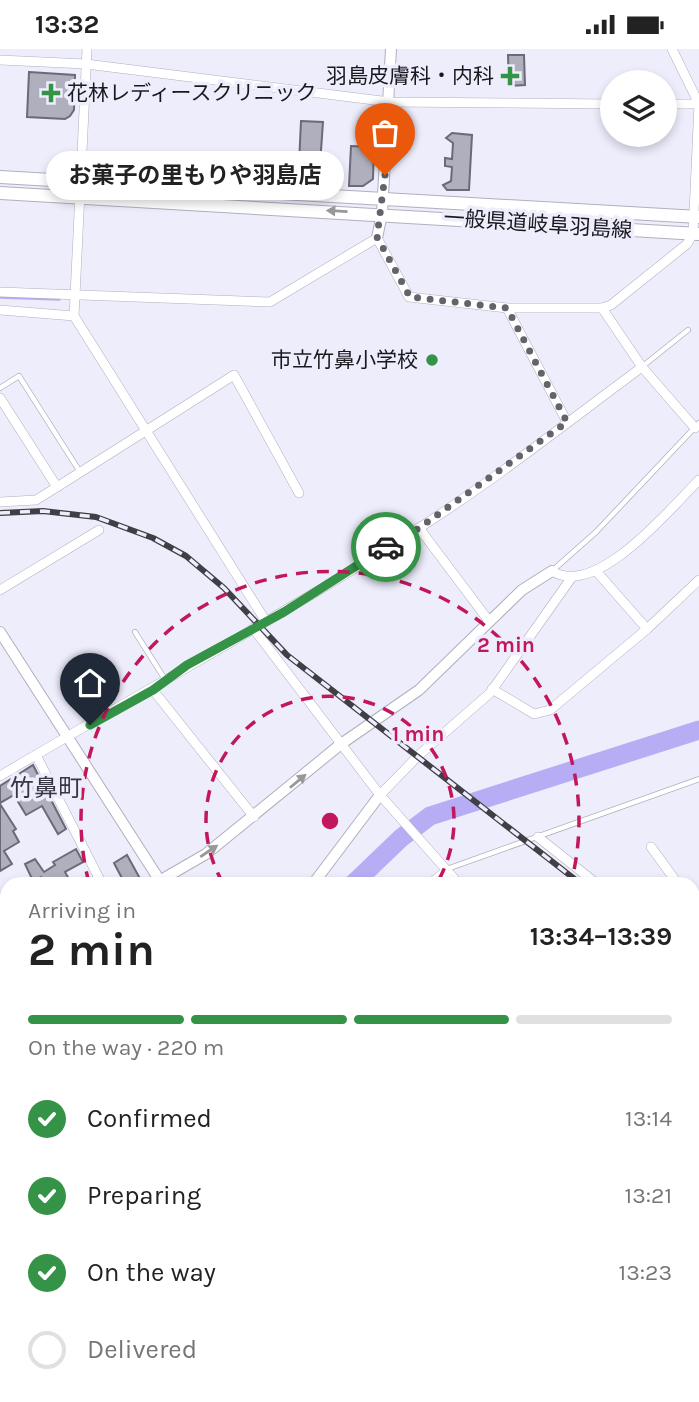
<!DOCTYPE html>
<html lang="en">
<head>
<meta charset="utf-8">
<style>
  body { margin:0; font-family:Karla,"Noto Sans JP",sans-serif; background:#f2f2f2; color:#222; height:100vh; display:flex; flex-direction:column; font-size:26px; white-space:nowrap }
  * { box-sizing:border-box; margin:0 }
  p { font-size:23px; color:#767676 }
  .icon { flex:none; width:38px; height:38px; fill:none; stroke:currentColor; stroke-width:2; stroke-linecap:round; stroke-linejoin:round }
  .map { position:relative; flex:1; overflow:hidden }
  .drawer { position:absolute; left:0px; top:828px; width:700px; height:527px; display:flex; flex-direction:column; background:#fff; border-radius:21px 21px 0 0; box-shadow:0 4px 10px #0003 }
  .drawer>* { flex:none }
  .buttons { position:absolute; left:600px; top:21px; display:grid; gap:14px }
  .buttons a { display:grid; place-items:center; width:77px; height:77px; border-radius:50%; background:#fff; box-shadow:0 4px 10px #0003; font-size:35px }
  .pin { position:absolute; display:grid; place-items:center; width:60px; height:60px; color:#fff; margin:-72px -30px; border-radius:50% 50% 50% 0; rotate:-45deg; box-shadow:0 0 7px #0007 }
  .pin .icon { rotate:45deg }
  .courier { position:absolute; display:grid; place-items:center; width:70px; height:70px; margin:-35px; border:5px solid #349346; border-radius:50%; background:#fff; color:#222; box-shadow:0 2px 9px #0007 }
  .bubble { position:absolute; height:49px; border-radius:24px; background:#fff; box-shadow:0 4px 10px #0003; font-size:23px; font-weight:700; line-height:49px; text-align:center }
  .head em { font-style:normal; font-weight:700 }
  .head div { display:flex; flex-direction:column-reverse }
  .head { display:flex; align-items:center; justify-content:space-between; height:119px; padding:0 28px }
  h1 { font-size:46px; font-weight:700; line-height:52px }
  .bar { display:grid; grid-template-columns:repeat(4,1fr); gap:10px 7px; align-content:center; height:84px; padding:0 28px }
  .bar i { height:9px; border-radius:5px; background:#e0e0e0 }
  .bar .active { background:#349346 }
  .bar p { grid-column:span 4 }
  ol { padding:0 28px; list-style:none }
  li { display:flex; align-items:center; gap:21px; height:77px }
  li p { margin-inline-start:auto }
  li .icon { padding:7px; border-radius:50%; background:#349346; color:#fff; stroke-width:4 }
  li:last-child { color:#767676 }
  li i { width:38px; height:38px; border:4px solid #e0e0e0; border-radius:50% }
  .status { display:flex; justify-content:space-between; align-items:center; height:49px; padding:0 35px; background:#fff; direction:ltr }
  .status svg { height:19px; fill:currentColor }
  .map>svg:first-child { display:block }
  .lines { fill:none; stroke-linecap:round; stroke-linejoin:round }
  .stream { stroke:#b6adf4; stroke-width:3.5 }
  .river { stroke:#b6adf4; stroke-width:19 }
  .building { fill:#b0afbe; stroke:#6b6a77; stroke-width:2 }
  .service-casing { stroke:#b0afbd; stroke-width:6 }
  .minor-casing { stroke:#b0afbd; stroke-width:10 }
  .tertiary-casing { stroke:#b0afbd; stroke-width:12 }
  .secondary-casing { stroke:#b0afbd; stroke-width:14 }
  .service { stroke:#fff; stroke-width:4.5 }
  .minor { stroke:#fff; stroke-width:9 }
  .tertiary { stroke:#fff; stroke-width:10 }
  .secondary { stroke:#fff; stroke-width:12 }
  .rail-casing { stroke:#403f45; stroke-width:6 }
  .rail { stroke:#eeedfc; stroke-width:3.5; stroke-dasharray:10; stroke-linecap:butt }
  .oneway { fill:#989799 }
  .done { stroke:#64636b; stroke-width:7; stroke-dasharray:0 12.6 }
  .route { stroke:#349346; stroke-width:9 }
  .ring { fill:none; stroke:#c2185b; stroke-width:3.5; stroke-dasharray:12 9 }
  .poi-dot { fill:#349346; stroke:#eeedfc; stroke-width:2.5 }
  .labels { text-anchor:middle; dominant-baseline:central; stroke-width:7; stroke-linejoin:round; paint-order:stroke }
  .poi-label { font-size:21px; fill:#19181d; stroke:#eeedfc; text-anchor:end }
  .street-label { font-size:21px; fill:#19181d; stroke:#eeedfc }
  .quarter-label { font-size:24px; fill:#373642; stroke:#eeedfc }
  .centre { fill:#c2185b; stroke:#eeedfc; stroke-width:3.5 }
  .ring-label { font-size:21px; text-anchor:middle; font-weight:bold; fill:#c2185b; stroke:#eeedfc; stroke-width:7; stroke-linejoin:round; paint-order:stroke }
</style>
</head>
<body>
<div class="status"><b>13:32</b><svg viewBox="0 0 49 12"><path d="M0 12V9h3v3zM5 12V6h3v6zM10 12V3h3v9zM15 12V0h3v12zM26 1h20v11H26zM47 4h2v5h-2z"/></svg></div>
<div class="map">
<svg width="699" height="1353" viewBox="0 0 699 1353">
  <rect width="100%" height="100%" fill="#eeedfc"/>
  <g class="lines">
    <!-- stream -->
    <polyline class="stream" points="0,248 59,250"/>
    <!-- river -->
    <g class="river">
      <polyline points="353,835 401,789 430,767 699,681"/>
      <polyline points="87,1353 91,1348"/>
    </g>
  </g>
  <!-- building -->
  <g class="building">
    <polygon points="508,6 524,6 525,36 509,37"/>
    <polygon points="29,23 75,26 74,61 70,67 65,70 27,68"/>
    <polygon points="301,72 323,73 320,116 313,116 312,133 304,133 305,115 299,115"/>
    <polygon points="452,84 472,86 469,141 447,141 443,136 451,132 452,118 445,117 445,109 452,110 453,94 446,89"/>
    <polygon points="351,97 374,98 373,130 363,137 349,137"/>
    <polygon points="33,716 66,780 58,785 42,757 26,766 14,746 0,754 0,737"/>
    <polygon points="0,755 16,780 13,782 19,793 4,802 12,815 0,822"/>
    <polygon points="76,800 83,813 65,823 70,832 44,835 41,828 33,832 25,815 35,810 44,823 55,816 53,813"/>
    <polygon points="127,806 143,835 125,835 114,814"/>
  </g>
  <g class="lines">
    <defs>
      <g id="service">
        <polyline points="643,317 688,281"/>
        <polyline points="0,339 19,327 80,423"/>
        <polyline points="552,522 596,483 699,374"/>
        <polyline points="135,583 166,632"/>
        <polyline points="447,820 699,730"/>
        <polyline points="693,1034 699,1036"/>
      </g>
      <g id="minor">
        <polyline points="87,0 74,267 265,571"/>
        <polyline points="0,11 86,15 390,53 612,55"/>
        <polyline points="665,55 699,55"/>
        <polyline points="0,243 270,253 377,189 409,248 507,259 602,259 611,256 687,195 693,185 699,55 672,0"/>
        <polyline points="507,259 567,373"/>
        <polyline points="602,259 642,318 695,379"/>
        <polyline points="0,261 74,267"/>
        <polyline points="0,349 57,438 234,326 299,444"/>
        <polyline points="0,453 36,451 57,438"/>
        <polyline points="419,479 489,572"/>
        <path d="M 552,522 C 596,550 670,460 699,431"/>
        <polyline points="597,523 647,580 699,531"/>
        <polyline points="0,541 99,481"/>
        <polyline points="253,579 380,746 459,835"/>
        <polyline points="492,640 534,665 550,661 647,580"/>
        <polyline points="153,641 254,768"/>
        <polyline points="36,706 102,835"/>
        <path d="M 0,727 C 140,644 282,567 419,479 C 496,430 569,372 642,318"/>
        <polyline points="380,746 419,706 490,644 572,528"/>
        <polyline points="538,788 597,835"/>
        <polyline points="651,798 678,835"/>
        <polyline points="430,835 447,821"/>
        <polyline points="693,863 699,859"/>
        <polyline points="0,886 7,901"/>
        <polyline points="693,908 699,912"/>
        <polyline points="0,1027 7,1036"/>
        <polyline points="693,1096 699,1102"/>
        <polyline points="693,1112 699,1107"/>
        <polyline points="0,1163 7,1156"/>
        <polyline points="693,1227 699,1223"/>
        <polyline points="693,1335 699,1343"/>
        <polyline points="247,1348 250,1353"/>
        <polyline points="104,1353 108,1348"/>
        <polyline points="375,1353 383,1348"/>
        <polyline points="528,1353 535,1348"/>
      </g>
      <g id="tertiary">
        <polyline points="377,189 382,165 391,0"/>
        <polyline points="0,583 162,835"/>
        <polyline points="154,835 206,805 341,695 419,641 522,541 552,522"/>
        <polyline points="313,835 380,746"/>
        <polyline points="0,920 7,916"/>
        <polyline points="0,1088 7,1080"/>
        <polyline points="507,1348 511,1353"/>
      </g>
      <g id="secondary">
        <polyline points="0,128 699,168"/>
        <polyline points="0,144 699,185"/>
        <polyline points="204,1353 211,1348"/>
      </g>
    </defs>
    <!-- service casing -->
    <use href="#service" class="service-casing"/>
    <!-- minor casing -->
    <use href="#minor" class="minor-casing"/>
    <!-- tertiary casing -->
    <use href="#tertiary" class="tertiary-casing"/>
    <!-- secondary casing -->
    <use href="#secondary" class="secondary-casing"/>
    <!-- service -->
    <use href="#service" class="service"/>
    <!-- minor -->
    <use href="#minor" class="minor"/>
    <!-- tertiary -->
    <use href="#tertiary" class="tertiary"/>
    <!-- secondary -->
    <use href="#secondary" class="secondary"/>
    <defs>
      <g id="rail">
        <polyline points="0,464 43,462 96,468 153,489 186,507 224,539 287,606 581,835"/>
        <polyline points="693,923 699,928"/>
      </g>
    </defs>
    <!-- rail casing -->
    <use href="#rail" class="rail-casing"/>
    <!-- rail -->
    <use href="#rail" class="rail"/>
  </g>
  <!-- one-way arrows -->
  <defs><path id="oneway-solid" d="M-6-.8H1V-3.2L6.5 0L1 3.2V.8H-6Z" transform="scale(1.75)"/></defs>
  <g class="oneway">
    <use href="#oneway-solid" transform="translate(337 162) rotate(-177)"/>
    <use href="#oneway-solid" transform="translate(298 732) rotate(-40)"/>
    <use href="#oneway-solid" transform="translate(209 802) rotate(-34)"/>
  </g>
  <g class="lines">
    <!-- done -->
    <polyline class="done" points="385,126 377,188 410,248 507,259 567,373 419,479 386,498"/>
    <!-- route -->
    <polyline class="route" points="90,676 153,641 187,616 284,563 386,498"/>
  </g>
  <!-- distance rings -->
  <g class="ring">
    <path d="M223 834A124 124 0 1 1 437 834"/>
    <path d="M89 834A249 249 0 1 1 571 834"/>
  </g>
  <!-- markers -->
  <g class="poi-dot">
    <path d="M506.5 16.5h7v7h7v7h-7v7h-7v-7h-7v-7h7z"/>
    <path d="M47.5 33.5h7v7h7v7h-7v7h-7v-7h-7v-7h7z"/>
    <circle cx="432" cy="311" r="7"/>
  </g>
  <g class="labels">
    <!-- poi labels -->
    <g class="poi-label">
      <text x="494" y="27">羽島皮膚科・内科</text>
      <text x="67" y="44" text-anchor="start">花林レディースクリニック</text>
      <text x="418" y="311">市立竹鼻小学校</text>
    </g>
    <!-- street labels -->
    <g class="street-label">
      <text transform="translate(538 175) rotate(4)">一般県道岐阜羽島線</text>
    </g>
    <!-- quarter labels -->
    <g class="quarter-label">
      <text x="46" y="739">竹鼻町</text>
    </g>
  </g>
  <circle cx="330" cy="772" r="10" class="centre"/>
  <g class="ring-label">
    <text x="506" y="603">2 min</text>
    <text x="418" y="692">1 min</text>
  </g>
</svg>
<div class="buttons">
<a><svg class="icon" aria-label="layers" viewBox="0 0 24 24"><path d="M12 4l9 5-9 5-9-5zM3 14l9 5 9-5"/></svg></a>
</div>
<div class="pin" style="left:385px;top:126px;background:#ea580c"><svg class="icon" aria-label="bag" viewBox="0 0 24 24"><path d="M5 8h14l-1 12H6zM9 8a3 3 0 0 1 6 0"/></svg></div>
<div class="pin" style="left:90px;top:676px;background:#1f2937"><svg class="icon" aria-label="home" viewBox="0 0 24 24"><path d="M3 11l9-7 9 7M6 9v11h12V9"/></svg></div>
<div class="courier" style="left:386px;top:498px"><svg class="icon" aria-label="car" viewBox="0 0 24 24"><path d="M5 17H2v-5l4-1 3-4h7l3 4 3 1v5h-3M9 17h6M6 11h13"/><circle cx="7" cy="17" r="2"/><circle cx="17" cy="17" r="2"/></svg></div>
<div class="bubble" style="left:46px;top:102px;width:298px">お菓子の里もりや羽島店</div>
<section class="drawer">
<div class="head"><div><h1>2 min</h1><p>Arriving in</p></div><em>13:34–13:39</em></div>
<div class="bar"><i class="active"></i><i class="active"></i><i class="active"></i><i></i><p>On the way · 220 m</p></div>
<ol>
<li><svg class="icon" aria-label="check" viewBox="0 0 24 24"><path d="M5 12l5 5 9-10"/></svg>Confirmed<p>13:14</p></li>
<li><svg class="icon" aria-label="check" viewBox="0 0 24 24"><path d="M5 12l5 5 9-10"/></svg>Preparing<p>13:21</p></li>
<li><svg class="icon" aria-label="check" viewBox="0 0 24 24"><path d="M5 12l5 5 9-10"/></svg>On the way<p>13:23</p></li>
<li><i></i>Delivered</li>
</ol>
</section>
</div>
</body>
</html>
